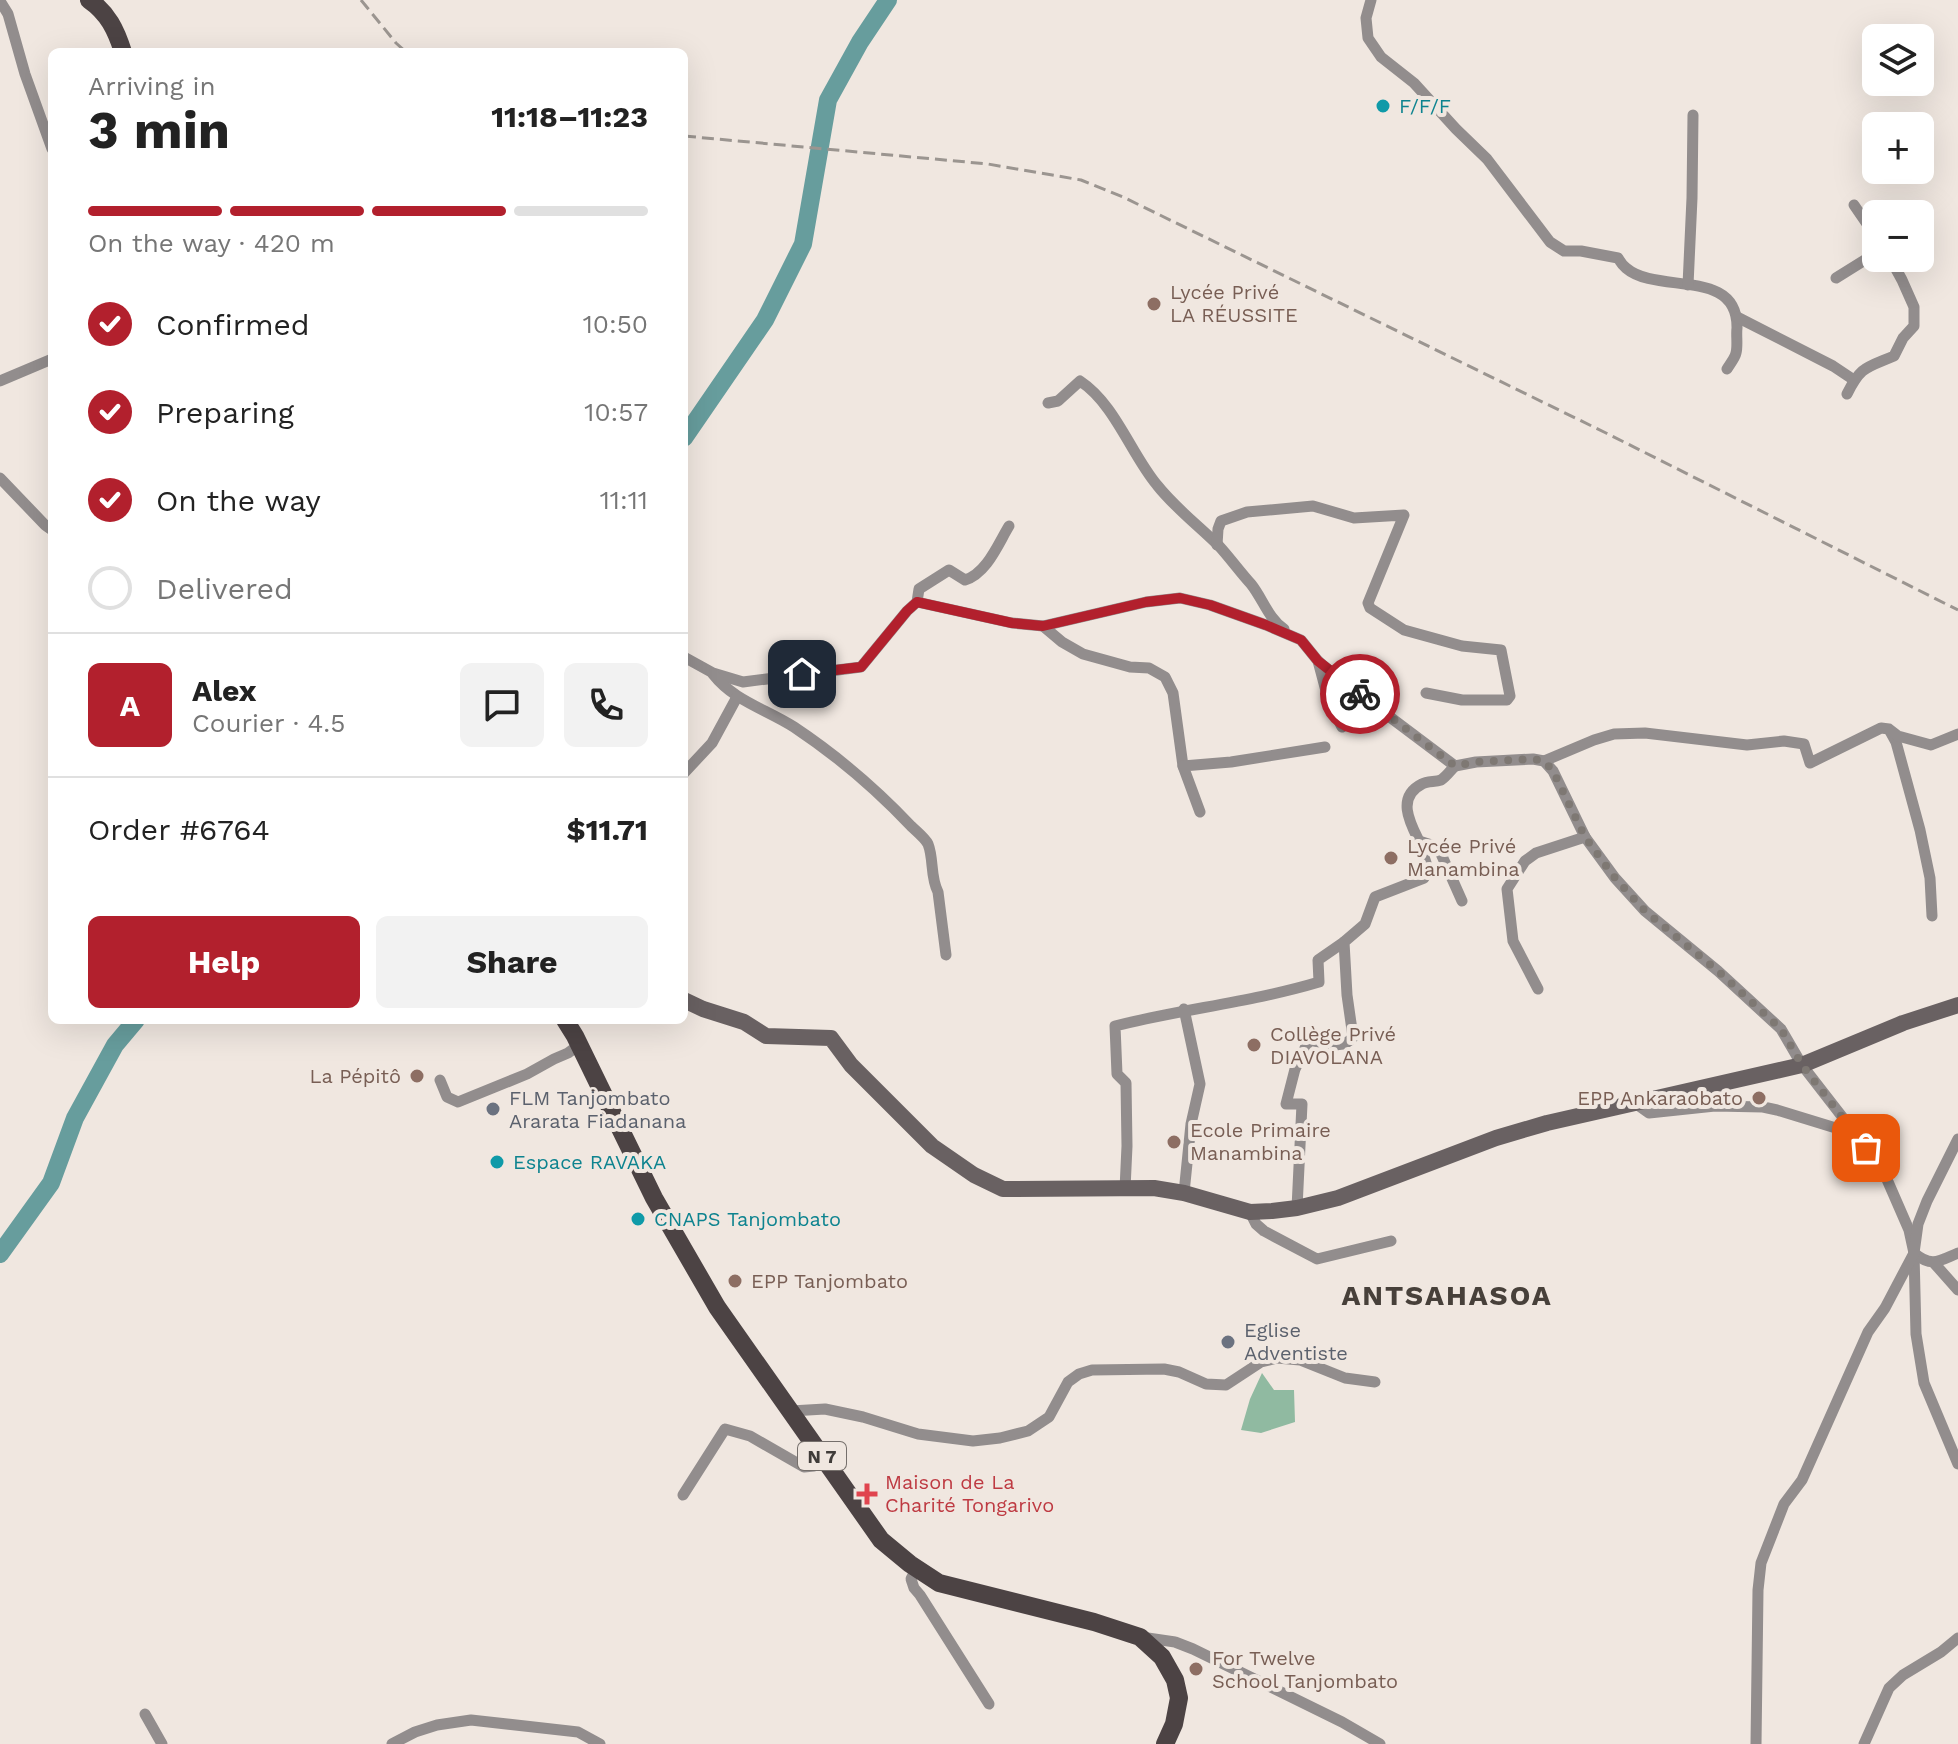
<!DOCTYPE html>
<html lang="en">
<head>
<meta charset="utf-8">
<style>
  body { margin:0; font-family:"Work Sans",sans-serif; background:#f2f2f2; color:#222; height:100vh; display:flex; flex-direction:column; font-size:30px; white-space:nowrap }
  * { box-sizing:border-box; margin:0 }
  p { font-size:26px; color:#767676 }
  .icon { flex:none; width:44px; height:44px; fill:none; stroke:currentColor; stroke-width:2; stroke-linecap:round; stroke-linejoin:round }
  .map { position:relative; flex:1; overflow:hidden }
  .details { position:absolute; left:48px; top:48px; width:640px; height:976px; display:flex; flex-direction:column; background:#fff; border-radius:12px; box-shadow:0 8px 32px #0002 }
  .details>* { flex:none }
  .buttons { position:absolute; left:1862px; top:24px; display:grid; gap:16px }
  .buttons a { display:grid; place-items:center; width:72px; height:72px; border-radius:12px; background:#fff; box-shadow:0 8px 32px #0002; font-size:40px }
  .pin { position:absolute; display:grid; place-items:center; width:68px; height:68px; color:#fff; margin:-34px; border-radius:16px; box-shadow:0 4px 12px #0006 }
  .courier { position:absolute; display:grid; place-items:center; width:80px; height:80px; margin:-40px; border:6px solid #b2202d; border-radius:50%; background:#fff; color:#222; box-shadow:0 2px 10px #0007 }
  .overview em { font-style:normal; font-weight:700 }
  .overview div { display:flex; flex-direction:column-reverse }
  .overview { display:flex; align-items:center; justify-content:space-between; height:136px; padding:0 40px }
  h1 { font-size:52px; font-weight:700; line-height:60px }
  .bar { display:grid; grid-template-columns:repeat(4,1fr); gap:12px 8px; align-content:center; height:96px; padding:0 40px }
  .bar i { height:10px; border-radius:6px; background:#e0e0e0 }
  .bar .active { background:#b2202d }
  .bar p { grid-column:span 4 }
  .line { display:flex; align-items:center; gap:20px; padding:0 40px; border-top:2px solid #e0e0e0 }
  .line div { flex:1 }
  .round { display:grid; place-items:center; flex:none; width:84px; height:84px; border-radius:12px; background:#f2f2f2 }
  ol { padding:0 40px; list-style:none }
  li { display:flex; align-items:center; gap:24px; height:88px }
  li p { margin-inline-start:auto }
  li .icon { padding:8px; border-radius:50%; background:#b2202d; color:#fff; stroke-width:4 }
  li:last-child { color:#767676 }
  li i { width:44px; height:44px; border:4px solid #e0e0e0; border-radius:50% }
  .primary-button { display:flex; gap:16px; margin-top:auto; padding:16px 40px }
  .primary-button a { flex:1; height:92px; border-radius:12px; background:#b2202d; color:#fff; font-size:32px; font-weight:700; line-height:92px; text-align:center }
  .primary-button a+a { background:#f2f2f2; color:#222 }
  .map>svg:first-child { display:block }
  .forest { fill:#90baa1 }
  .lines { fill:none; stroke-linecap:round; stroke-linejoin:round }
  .river { stroke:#679d9d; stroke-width:18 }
  .street { stroke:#928d8d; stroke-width:11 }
  .secondary { stroke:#696162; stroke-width:16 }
  .primary { stroke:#4c4344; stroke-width:18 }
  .rail { stroke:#9b9590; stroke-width:3; stroke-dasharray:12 6; stroke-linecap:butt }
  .done { stroke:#7e7873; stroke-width:8; stroke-dasharray:0 14.4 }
  .route { stroke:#b2202d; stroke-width:10 }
  .culture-dot { fill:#0f9aa8; stroke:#f0e7e0; stroke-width:3 }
  .education-dot { fill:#8d6e63; stroke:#f0e7e0; stroke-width:3 }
  .worship-dot { fill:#6b7280; stroke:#f0e7e0; stroke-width:3 }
  .health-dot { fill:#e0444e; stroke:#f0e7e0; stroke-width:3 }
  .labels { text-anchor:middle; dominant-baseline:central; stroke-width:8; stroke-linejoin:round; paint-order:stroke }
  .shield { fill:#f0e7e0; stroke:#756f6b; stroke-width:2 }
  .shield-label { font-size:18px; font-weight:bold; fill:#403c39 }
  .culture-label { font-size:20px; fill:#0d838f; stroke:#f0e7e0; text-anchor:start }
  .education-label { font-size:20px; fill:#785e54; stroke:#f0e7e0; text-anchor:start }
  .worship-label { font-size:20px; fill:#5b616d; stroke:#f0e7e0; text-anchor:start }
  .health-label { font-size:20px; fill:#be3a42; stroke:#f0e7e0; text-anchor:start }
  .district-label { font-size:28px; font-weight:bold; letter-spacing:2px; fill:#47403a; stroke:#f0e7e0 }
</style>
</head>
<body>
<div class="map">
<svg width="1958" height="1744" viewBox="0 0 1958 1744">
  <rect width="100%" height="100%" fill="#f0e7e0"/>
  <!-- forest -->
  <polygon class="forest" points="1262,1373 1274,1390 1294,1390 1295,1422 1261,1433 1241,1430 1250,1399"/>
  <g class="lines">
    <!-- river -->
    <g class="river">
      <polyline points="684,438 765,320 803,244 828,100 860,42 888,0"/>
      <polyline points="0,1254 51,1183 75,1118 115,1045 136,1020"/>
    </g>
    <!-- street -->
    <g class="street">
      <path d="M 1371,0 L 1366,18 L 1368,38 L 1381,57 L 1414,83 L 1456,129 L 1487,159 L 1550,242 L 1564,251 L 1581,251 L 1618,258 C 1620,261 1622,265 1626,268 C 1657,295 1738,267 1737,328 C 1736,335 1738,346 1736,353 C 1735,358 1730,364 1727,369"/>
      <polyline points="0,1 8,14 25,74 52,149"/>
      <polyline points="1854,205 1876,237"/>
      <polyline points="1836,278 1876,253"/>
      <polyline points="1688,285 1692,198 1693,115"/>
      <polyline points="1737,317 1833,366 1854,380"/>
      <polyline points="0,381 52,359"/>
      <path d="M 1847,394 C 1861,366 1866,368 1894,356 L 1903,338 L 1914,326 L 1914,307 L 1902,280 L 1890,258"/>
      <path d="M 1048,403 L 1058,401 L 1080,381 C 1115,404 1131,454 1157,485 C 1175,508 1199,526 1219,546 C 1230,558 1240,572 1251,584 C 1263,599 1268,618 1284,629"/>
      <polyline points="0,478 45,525 52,530"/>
      <polyline points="1217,545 1218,529 1221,521 1247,512 1313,506 1354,518 1404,515 1368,603 1370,608 1404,630 1462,646 1501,650 1510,696 1507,700 1462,700 1426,693"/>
      <path d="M 917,602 L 919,589 L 949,570 L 965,580 C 987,573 998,544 1009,526"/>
      <polyline points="1043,626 1062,642 1083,654 1130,667 1149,668 1165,677 1173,693 1183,766"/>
      <polyline points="684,657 713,673 743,682 861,667 907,611 917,602 1012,623 1043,626 1146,602 1180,598 1210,605 1266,625 1301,640 1318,661 1338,678 1455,766 1476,762 1533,759 1544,761 1553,771 1585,837 1615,878 1645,911 1718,971 1781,1029 1802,1065 1882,1168 1909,1230 1914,1253 1916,1334 1924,1383 1958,1464"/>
      <polyline points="1318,661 1329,702 1342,727"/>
      <path d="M 713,674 C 734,701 766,709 794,727 C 836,755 876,789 911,826 C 916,831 925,838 928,844 C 934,859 930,877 938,892 L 946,955"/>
      <polyline points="1890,731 1896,742 1920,830 1930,878 1932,916"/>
      <polyline points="1544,761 1594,740 1614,734 1645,733 1747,745 1784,741 1804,744 1810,763 1881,728 1889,729 1898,736 1931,745 1958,734"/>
      <path d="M 1455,766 C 1451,770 1446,777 1441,780 C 1435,782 1427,781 1422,784 C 1396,797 1410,823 1419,841 L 1438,847 L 1462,901"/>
      <polyline points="684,773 712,743 737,697"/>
      <polyline points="1200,812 1183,766 1231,762 1325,747"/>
      <polyline points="1538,989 1513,941 1507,889 1525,861 1536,853 1585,837"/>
      <polyline points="440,1080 447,1097 458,1102 527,1074 554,1059 568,1053 579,1045"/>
      <polyline points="1635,1103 1649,1113 1715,1106 1763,1107 1777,1110 1839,1129 1850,1128"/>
      <path d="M 1125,1189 L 1127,1146 L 1126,1083 L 1117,1074 L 1115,1026 C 1182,1009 1252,1002 1319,982 L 1318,960 L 1344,942"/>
      <polyline points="1184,1193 1191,1124 1200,1084 1184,1009"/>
      <path d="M 1297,1208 L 1302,1104 L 1286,1104 L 1295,1069 L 1309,1040 C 1323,1042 1343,1051 1353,1037 L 1347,995 L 1344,942 L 1365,924 L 1375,897 L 1424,878 L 1428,869 L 1419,841"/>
      <polyline points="1250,1212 1256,1224 1264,1231 1317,1259 1391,1241"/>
      <path d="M 1914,1253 C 1932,1268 1939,1261 1958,1253"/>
      <polyline points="1934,1263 1958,1290"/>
      <polyline points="791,1411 825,1409 863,1417 918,1434 973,1441 1000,1438 1028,1431 1049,1417 1068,1382 1079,1374 1092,1370 1164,1369 1179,1372 1206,1384 1226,1385 1261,1362 1277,1358 1300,1360 1345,1378 1375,1382"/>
      <polyline points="683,1495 725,1429 750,1436 804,1467 814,1466 823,1457"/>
      <polyline points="917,1568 911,1579 914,1588 920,1595 989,1704"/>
      <polyline points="1141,1637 1175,1642 1193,1649 1342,1722 1380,1744"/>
      <polyline points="145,1714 162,1744"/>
      <polyline points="392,1744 415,1732 437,1725 471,1720 578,1732 600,1744"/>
      <polyline points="1756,1744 1758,1590 1761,1563 1784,1504 1802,1480 1868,1332 1885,1308 1914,1253 1918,1224 1927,1201 1958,1139"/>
      <polyline points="1864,1744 1889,1688 1903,1675 1941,1652 1958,1638"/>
    </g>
    <!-- secondary -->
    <polyline class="secondary" points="684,1000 703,1009 744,1022 766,1036 831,1038 851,1065 932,1146 974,1175 1003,1189 1154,1188 1184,1193 1250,1212 1272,1211 1297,1208 1338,1198 1496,1138 1547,1123 1802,1065 1903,1023 1958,1005"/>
    <!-- primary -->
    <g class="primary">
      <path d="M 89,0 C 108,13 116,30 123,52"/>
      <polyline points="565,1020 575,1036 654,1198 717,1307 881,1540 910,1564 939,1583 1094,1622 1140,1637 1162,1657 1175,1680 1179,1698 1174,1724 1165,1744"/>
    </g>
    <!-- rail -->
    <g class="rail">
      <polyline points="361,0 396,43 406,52"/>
      <polyline points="684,136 988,164 1081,180 1123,197 1606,433 1958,610"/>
    </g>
  </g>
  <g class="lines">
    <!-- done -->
    <polyline class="done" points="1360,694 1455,766 1476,762 1533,759 1544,761 1553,771 1585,837 1615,878 1645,911 1718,971 1781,1029 1802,1065 1866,1148"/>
    <!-- route -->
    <polyline class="route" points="802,674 861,667 907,611 917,602 1012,623 1043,626 1146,602 1180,598 1210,605 1266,625 1301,640 1318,661 1360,694"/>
  </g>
  <!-- markers -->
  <g class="culture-dot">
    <circle cx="1383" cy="106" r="8"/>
    <circle cx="497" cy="1162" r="8"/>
    <circle cx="638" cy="1219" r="8"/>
  </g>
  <g class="education-dot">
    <circle cx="1154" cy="304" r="8"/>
    <circle cx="1391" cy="858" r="8"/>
    <circle cx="1254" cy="1045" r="8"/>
    <circle cx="417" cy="1076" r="8"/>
    <circle cx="1759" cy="1098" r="8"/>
    <circle cx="1174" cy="1142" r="8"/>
    <circle cx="735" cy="1281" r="8"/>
    <circle cx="1196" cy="1669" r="8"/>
  </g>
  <g class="worship-dot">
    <circle cx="493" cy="1109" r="8"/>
    <circle cx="1228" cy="1342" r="8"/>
  </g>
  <path class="health-dot" d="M863 1482h8v8h8v8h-8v8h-8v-8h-8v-8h8z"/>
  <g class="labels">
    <!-- shield labels -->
    <rect class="shield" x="798" y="1442" width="48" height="28" rx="6"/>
    <g class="shield-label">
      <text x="822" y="1456">N 7</text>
    </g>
    <!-- culture labels -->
    <g class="culture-label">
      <text x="1399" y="106">F/F/F</text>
      <text x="513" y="1162">Espace RAVAKA</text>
      <text x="654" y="1219">CNAPS Tanjombato</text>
    </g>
    <!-- education labels -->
    <g class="education-label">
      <text x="1170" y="292">Lycée Privé<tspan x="1170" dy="23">LA RÉUSSITE</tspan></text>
      <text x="1407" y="846">Lycée Privé<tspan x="1407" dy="23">Manambina</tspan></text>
      <text x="1270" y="1034">Collège Privé<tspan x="1270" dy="23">DIAVOLANA</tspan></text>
      <text x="401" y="1076" text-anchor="end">La Pépitô</text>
      <text x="1743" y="1098" text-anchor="end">EPP Ankaraobato</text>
      <text x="1190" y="1130">Ecole Primaire<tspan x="1190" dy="23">Manambina</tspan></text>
      <text x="751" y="1281">EPP Tanjombato</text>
      <text x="1212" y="1658">For Twelve<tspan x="1212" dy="23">School Tanjombato</tspan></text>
    </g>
    <!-- worship labels -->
    <g class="worship-label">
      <text x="509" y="1098">FLM Tanjombato<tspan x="509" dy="23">Ararata Fiadanana</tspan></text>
      <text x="1244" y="1330">Eglise<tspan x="1244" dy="23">Adventiste</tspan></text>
    </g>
    <!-- health labels -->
    <g class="health-label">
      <text x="885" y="1482">Maison de La<tspan x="885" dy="23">Charité Tongarivo</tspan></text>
    </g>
    <!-- district labels -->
    <g class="district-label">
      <text x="1447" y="1295">ANTSAHASOA</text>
    </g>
  </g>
</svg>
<div class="buttons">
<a><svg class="icon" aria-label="layers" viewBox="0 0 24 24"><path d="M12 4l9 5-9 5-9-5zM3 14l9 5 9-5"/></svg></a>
<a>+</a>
<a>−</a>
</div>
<div class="pin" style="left:1866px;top:1148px;background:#ea580c"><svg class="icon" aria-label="bag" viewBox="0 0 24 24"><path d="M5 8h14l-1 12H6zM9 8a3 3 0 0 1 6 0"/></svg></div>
<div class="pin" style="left:802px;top:674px;background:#1f2937"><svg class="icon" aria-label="home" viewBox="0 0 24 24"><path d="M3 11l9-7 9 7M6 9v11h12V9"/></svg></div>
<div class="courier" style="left:1360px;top:694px"><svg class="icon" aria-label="bike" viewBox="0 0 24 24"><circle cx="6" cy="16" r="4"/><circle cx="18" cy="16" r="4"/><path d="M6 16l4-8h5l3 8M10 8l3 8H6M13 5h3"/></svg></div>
<section class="details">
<div class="overview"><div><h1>3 min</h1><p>Arriving in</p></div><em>11:18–11:23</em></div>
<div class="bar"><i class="active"></i><i class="active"></i><i class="active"></i><i></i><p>On the way · 420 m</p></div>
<ol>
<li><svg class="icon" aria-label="check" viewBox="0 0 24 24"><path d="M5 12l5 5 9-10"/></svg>Confirmed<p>10:50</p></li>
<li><svg class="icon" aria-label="check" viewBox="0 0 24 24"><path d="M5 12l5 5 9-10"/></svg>Preparing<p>10:57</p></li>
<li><svg class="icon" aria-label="check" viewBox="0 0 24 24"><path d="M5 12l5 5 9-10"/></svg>On the way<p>11:11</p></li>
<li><i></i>Delivered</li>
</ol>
<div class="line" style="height:144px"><b class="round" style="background:#b2202d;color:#fff">A</b><div><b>Alex</b><p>Courier · 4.5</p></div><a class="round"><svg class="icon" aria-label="chat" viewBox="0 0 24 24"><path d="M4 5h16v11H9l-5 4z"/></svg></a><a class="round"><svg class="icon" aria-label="phone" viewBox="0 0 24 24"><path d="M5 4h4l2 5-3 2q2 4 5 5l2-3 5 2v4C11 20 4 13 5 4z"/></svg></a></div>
<div class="line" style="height:104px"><div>Order #6764</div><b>$11.71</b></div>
<div class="primary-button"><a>Help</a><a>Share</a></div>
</section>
</div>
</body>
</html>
